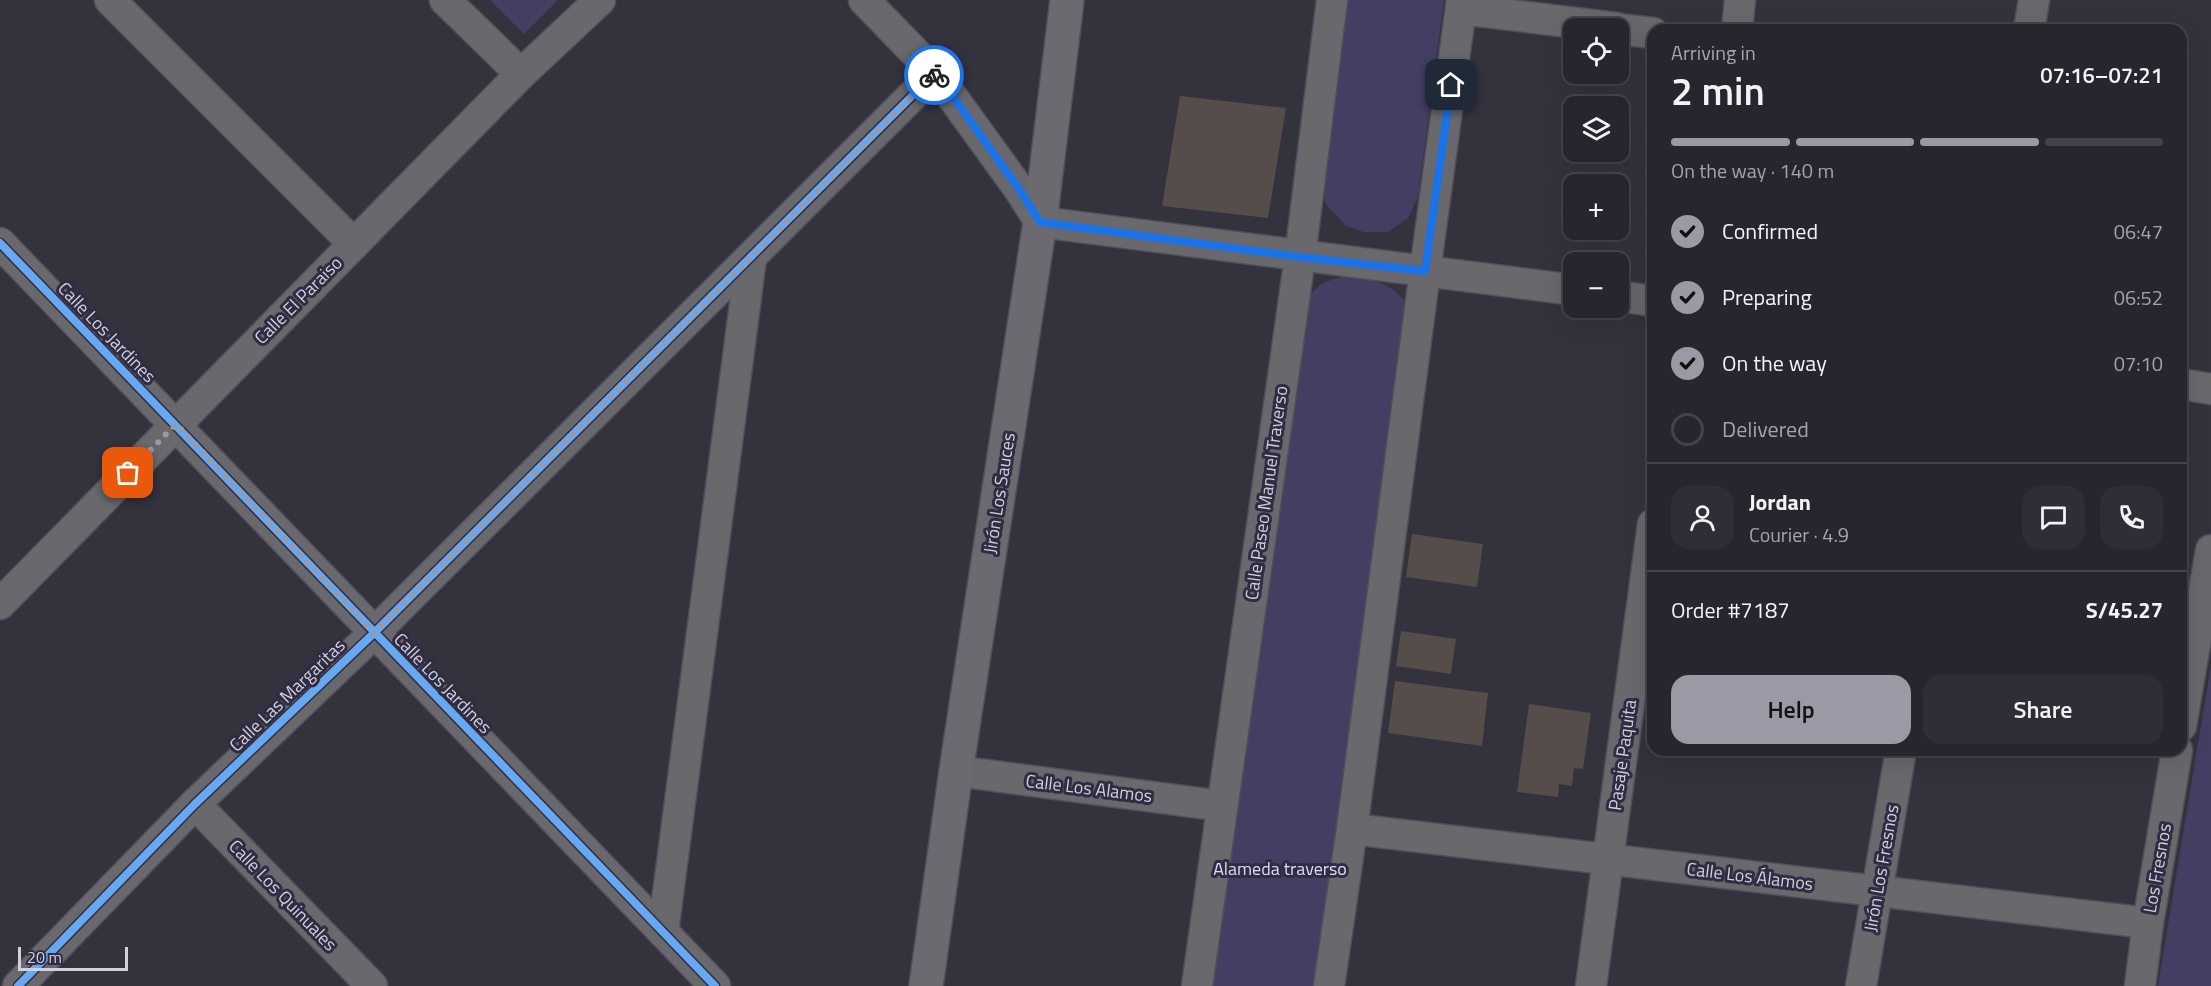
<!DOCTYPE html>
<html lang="en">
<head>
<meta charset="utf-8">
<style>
  body { margin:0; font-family:"Titillium Web",sans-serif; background:#2f2e36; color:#f1f3f6; height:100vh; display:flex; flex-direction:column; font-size:22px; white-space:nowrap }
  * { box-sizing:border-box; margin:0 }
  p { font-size:20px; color:#a4a5aa }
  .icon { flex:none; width:33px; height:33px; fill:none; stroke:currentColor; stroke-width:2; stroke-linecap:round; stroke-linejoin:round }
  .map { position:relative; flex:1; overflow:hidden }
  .side { position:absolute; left:1647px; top:24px; width:540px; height:732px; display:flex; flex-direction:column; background:#27262e; border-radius:18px; box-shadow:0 6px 24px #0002,0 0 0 2px #43434a }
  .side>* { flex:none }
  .buttons { position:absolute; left:1563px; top:18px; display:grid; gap:12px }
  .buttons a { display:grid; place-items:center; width:66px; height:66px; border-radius:12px; background:#27262e; box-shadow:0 6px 24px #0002,0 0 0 2px #43434a; font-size:30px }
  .scale { position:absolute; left:18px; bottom:15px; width:110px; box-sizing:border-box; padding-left:6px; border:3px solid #d1d0dd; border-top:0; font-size:16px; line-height:21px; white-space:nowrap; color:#d1d0dd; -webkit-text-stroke:4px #302d42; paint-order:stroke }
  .pin { position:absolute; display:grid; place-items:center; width:51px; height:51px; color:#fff; margin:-26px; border-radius:12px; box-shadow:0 3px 9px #0006 }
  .courier { position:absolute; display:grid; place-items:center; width:60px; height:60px; margin:-30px; border:4px solid #1a73e8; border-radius:50%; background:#fff; color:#222; box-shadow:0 2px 8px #0007 }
  .overview em { font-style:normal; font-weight:600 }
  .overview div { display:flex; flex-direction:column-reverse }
  .overview { display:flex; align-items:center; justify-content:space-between; height:102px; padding:0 24px }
  h1 { font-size:39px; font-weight:600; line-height:45px }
  .bar { display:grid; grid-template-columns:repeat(4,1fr); gap:9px 6px; align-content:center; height:72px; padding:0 24px }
  .bar i { height:8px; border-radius:4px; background:#43434a }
  .bar .active { background:#9a99a5 }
  .bar p { grid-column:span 4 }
  .line { display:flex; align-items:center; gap:15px; padding:0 24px; border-top:2px solid #43434a }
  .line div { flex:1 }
  .round { display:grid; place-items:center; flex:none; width:63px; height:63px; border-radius:18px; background:#2f2e36 }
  ol { padding:0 24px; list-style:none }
  li { display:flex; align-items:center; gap:18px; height:66px }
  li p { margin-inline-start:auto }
  li .icon { padding:6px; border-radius:50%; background:#9a99a5; color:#111; stroke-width:4 }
  li:last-child { color:#a4a5aa }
  li i { width:33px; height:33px; border:3px solid #43434a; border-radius:50% }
  .primary-button { display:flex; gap:12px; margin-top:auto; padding:12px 24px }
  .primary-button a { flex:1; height:69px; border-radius:18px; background:#9a99a5; color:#111; font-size:24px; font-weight:600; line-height:69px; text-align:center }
  .primary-button a+a { background:#2f2e36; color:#f1f3f6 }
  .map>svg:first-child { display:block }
  .green { fill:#443e63 }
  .building { fill:#544d49 }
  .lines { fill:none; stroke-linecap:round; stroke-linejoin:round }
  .street-casing { stroke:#514f59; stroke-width:33 }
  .secondary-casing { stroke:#514f59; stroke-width:36 }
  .street { stroke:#69686d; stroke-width:30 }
  .secondary { stroke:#6b6a71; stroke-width:33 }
  .cycleway-casing { stroke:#302d42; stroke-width:11 }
  .cycleway { stroke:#66a8f1; stroke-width:8 }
  .done { stroke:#9a99a5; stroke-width:6; stroke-dasharray:0 10.8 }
  .route { stroke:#1a73e8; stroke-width:8 }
  .labels { text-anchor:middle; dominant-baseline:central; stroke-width:6; stroke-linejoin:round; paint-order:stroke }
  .street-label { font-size:18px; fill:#d1d0dd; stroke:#302d42 }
  .park-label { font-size:18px; fill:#dedafc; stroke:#302d42 }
</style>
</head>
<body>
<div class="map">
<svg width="2211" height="986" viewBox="0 0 2211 986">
  <rect width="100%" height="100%" fill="#34323d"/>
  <!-- green -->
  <g class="green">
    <polygon points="490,0 558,0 524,34"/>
    <polygon points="1345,0 1444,0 1418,197 1408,218 1388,232 1364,232 1346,226 1326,204 1320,181"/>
    <path d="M 1348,275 C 1372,278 1393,284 1408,305 L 1316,986 L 1211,986 L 1308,297 C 1322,281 1328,281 1348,275 Z"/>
    <polygon points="2211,665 2211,986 2158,986"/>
  </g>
  <!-- building -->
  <g class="building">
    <polygon points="1180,96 1286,108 1268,218 1162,206"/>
    <polygon points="1412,534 1483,544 1477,587 1406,577"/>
    <polygon points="1401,631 1456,639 1451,674 1396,666"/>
    <polygon points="1395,681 1488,693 1482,746 1388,733"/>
    <polygon points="1529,704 1591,713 1583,769 1574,768 1572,786 1559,784 1558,797 1517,792"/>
  </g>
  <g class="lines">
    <defs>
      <g id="street">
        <polyline points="110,0 354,244"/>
        <polyline points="445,0 521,74"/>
        <polyline points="864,0 935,73 1019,189 1040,222 1574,290"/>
        <polyline points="1461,9 1617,28"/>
        <polyline points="1618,29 1653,33"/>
        <polyline points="1737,30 1740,0"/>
        <polyline points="2029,30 2034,0"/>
        <polyline points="0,243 715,986"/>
        <polyline points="1618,296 1653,301"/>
        <polyline points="2181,384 2211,389"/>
        <polyline points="0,604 521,74 600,0"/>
        <polyline points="2181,726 2211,550"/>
        <polyline points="956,771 1222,806"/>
        <polyline points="195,804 372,986"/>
        <polyline points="1352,829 2148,923"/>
        <polyline points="663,932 751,258"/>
        <polyline points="18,986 195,804 374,633 935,73"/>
        <polyline points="1197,986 1300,257 1332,0"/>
        <polyline points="1329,986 1352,829 1425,271 1462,0"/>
        <polyline points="1591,986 1653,524"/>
        <polyline points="1861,986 1901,750"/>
        <polyline points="2140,986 2148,923 2177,750"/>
      </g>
      <polyline id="secondary" points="926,986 956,771 1040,222 1067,0"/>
    </defs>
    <!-- street casing -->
    <use href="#street" class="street-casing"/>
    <!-- secondary casing -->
    <use href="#secondary" class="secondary-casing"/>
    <!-- street -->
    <use href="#street" class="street"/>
    <!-- secondary -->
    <use href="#secondary" class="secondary"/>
    <defs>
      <g id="cycleway">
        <polyline points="0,243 715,986"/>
        <polyline points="18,986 195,804 374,633 935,73"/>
      </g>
    </defs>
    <!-- cycleway casing -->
    <use href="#cycleway" class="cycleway-casing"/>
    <!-- cycleway -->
    <use href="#cycleway" class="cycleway"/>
  </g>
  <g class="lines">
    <!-- done -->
    <polyline class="done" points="128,473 176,424 374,633 934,75"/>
    <!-- route -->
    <polyline class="route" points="934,75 936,73 1019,189 1040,222 1300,257 1425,271 1451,85"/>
  </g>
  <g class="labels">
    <!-- street labels -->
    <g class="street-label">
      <text transform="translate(298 300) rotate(-45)">Calle El Paraiso</text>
      <text transform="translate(107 332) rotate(46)">Calle Los Jardines</text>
      <text transform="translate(999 493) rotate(-81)">Jirón Los Sauces</text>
      <text transform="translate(1266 493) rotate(-82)">Calle Paseo Manuel Traverso</text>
      <text transform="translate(443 683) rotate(46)">Calle Los Jardines</text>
      <text transform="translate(287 695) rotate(-44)">Calle Las Margaritas</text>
      <text transform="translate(1622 755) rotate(-82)">Pasaje Paquita</text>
      <text transform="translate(1089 788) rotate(7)">Calle Los Alamos</text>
      <text transform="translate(1881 868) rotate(-80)">Jirón Los Fresnos</text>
      <text transform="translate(2157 868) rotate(-80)">Los Fresnos</text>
      <text transform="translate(1750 876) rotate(7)">Calle Los Álamos</text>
      <text transform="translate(283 895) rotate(46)">Calle Los Quinuales</text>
    </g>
    <!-- park labels -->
    <g class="park-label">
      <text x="1280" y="868">Alameda traverso</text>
    </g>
  </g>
</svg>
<div class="buttons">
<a><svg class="icon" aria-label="locate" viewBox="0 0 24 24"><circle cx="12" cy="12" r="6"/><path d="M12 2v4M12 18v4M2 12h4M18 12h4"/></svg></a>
<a><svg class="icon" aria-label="layers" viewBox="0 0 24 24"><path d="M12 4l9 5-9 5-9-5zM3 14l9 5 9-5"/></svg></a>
<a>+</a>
<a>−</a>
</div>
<div class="scale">20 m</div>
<div class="pin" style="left:128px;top:473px;background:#ea580c"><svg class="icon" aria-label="bag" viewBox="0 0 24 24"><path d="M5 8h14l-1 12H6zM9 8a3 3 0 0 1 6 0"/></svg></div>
<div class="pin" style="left:1451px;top:85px;background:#1f2937"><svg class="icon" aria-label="home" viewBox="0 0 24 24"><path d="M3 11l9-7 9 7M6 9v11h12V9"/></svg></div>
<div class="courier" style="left:934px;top:75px"><svg class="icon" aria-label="bike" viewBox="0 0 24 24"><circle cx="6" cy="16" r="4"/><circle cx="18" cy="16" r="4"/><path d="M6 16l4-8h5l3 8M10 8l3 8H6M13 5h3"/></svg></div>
<section class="side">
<div class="overview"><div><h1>2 min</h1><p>Arriving in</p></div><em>07:16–07:21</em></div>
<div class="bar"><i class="active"></i><i class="active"></i><i class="active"></i><i></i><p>On the way · 140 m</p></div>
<ol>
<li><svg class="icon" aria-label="check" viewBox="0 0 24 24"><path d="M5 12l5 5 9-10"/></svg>Confirmed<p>06:47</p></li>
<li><svg class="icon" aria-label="check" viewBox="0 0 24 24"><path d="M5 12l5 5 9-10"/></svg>Preparing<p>06:52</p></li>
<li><svg class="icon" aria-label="check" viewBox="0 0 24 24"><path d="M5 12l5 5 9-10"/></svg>On the way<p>07:10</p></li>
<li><i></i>Delivered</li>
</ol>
<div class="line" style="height:108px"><a class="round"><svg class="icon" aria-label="person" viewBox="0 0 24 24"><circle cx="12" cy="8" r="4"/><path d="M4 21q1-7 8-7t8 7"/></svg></a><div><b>Jordan</b><p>Courier · 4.9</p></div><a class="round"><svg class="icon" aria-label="chat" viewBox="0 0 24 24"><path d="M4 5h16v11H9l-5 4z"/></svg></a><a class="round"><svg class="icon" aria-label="phone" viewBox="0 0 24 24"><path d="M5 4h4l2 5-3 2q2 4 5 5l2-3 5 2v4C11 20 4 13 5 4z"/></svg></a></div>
<div class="line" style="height:78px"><div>Order #7187</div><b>S/45.27</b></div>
<div class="primary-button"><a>Help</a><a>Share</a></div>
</section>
</div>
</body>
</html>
